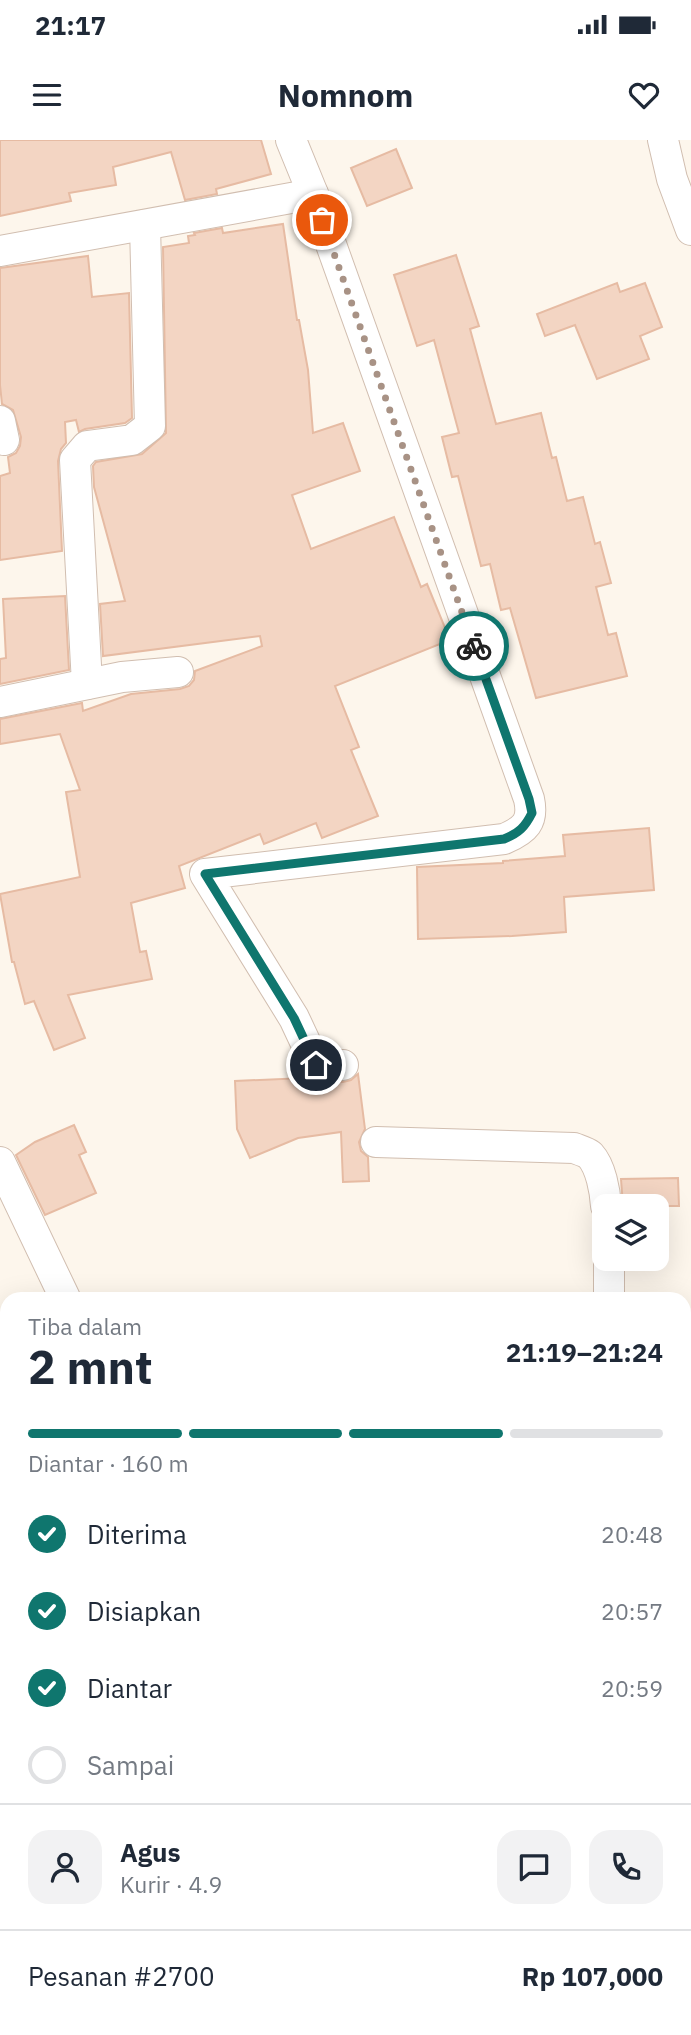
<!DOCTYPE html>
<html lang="id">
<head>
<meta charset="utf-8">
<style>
  body { margin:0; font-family:"IBM Plex Sans",sans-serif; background:#f2f2f3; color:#1f2937; height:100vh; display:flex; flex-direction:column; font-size:26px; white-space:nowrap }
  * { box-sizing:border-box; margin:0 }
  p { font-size:23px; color:#747a83 }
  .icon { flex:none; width:38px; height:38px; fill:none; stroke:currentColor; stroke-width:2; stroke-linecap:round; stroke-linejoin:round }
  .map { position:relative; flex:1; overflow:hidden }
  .drawer { position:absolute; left:0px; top:1152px; width:691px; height:744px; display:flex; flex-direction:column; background:#fff; border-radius:21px 21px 0 0; box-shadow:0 7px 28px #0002 }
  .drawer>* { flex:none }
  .fabs { position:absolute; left:592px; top:1054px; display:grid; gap:14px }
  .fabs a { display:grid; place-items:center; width:77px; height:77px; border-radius:14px; background:#fff; box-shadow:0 7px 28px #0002; font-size:35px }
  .pin { position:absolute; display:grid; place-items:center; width:60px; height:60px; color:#fff; margin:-30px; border:4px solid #fff; border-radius:50%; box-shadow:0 2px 7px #0007 }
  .courier { position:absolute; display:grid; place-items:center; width:70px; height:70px; margin:-35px; border:5px solid #0f766e; border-radius:50%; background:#fff; color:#222; box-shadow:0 2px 9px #0007 }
  .summary em { font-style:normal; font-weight:800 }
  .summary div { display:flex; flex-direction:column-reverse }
  .summary { display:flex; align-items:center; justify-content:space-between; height:119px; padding:0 28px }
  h1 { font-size:46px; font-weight:800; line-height:52px }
  .bar { display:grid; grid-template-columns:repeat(4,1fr); gap:10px 7px; align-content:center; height:84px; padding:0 28px }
  .bar i { height:9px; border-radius:5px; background:#e0e1e3 }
  .bar .active { background:#0f766e }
  .bar p { grid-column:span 4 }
  .line { display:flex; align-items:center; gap:18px; padding:0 28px; border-top:2px solid #e0e1e3 }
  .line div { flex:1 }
  .round { display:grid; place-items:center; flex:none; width:74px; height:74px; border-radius:21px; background:#f2f2f3 }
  ol { padding:0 28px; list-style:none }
  li { display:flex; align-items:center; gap:21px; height:77px }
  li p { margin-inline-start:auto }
  li .icon { padding:7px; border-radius:50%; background:#0f766e; color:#fff; stroke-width:4 }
  li:last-child { color:#747a83 }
  li i { width:38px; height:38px; border:4px solid #e0e1e3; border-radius:50% }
  .status { display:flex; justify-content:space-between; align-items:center; height:49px; padding:0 35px; background:#fff; direction:ltr }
  .status svg { height:19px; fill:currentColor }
  header { display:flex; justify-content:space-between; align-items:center; height:91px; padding:0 28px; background:#fff; font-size:32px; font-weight:800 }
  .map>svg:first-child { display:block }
  .building { fill:#f3d5c3; stroke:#e6bba3; stroke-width:2 }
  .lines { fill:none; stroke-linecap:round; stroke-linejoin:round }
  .minor-casing { stroke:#d1beb0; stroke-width:32 }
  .major-casing { stroke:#dad1cd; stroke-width:40 }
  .path { stroke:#d9b8a5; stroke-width:4.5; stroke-dasharray:2 5; stroke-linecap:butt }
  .minor { stroke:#fff; stroke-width:30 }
  .major { stroke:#fbd9a5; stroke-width:38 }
  .done { stroke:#a89285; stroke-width:7; stroke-dasharray:0 12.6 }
  .route { stroke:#0f766e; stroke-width:9 }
</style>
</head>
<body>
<div class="status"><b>21:17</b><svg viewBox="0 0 49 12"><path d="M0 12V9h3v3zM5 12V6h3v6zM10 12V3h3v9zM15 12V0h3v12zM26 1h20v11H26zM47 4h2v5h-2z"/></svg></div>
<header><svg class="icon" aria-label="menu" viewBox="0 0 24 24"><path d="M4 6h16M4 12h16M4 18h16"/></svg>Nomnom<svg class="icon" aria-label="heart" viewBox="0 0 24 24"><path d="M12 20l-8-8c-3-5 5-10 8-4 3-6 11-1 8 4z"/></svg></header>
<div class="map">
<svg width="691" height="1895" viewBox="0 0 691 1895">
  <rect width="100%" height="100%" fill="#fdf6ec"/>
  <!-- building -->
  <g class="building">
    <polygon points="0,0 261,0 271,34 216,49 217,54 185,60 171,12 113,27 116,45 69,53 71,61 0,76"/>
    <polygon points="396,9 412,48 367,66 351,28"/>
    <polygon points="283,84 297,180 299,180 308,230 313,293 343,283 360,331 292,355 311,409 394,377 421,447 427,444 450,500 335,546 359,607 351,610 378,676 322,698 316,683 264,704 260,694 179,726 185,748 131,763 140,812 146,811 152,839 68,855 85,898 54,910 34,861 25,864 14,822 12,822 0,754 80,737 66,652 80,650 60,594 0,604 0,579 82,563 83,571 131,554 180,549 189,546 194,540 195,531 262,506 260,496 103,516 100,464 125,461 94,347 93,326 96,322 142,314 166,293 163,107 189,103 188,96 195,95 194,93 222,88 223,93"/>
    <polygon points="456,115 479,186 470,189 496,284 541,273 552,318 556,317 567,361 583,357 595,404 600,402 611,443 596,447 608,495 616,493 627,536 536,558 510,468 501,470 490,424 481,426 458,336 452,337 442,297 459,293 434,200 417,206 394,135"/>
    <polygon points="88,116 92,157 129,153 132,278 125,283 85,289 79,292 76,280 65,282 66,303 61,309 58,321 62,411 0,420 0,336 10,333 8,317 16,313 20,306 21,297 13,270 2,264 0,245 0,128"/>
    <polygon points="617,143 620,152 645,143 662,187 640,196 649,219 597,239 575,185 545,196 537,174"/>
    <polygon points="65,456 69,530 0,544 0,519 6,518 3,459"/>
    <polygon points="649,688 654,750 564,757 566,792 512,796 418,799 417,727 503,723 503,721 565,716 563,695"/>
    <polygon points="358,934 365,989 359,1002 361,1011 368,1017 369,1041 343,1042 341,992 298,998 250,1018 237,989 235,941 305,938 316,942 343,942 351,940"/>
    <polygon points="74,985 86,1012 79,1015 96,1053 45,1075 16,1015 35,1002"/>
    <polygon points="678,1038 679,1066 623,1066 621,1039"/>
  </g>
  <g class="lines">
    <defs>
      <g id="minor">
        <path d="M 291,0 L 313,54 L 529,659 C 534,682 525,690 504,699 L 205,734 L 294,878 L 316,925 L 343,925"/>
        <polyline points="663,0 672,39 691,90"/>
        <polyline points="0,111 313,54"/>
        <polyline points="0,281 4,300"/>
        <polyline points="87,544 75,320 87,306 132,300 150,286 145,85"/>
        <polyline points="0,562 122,537 178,532"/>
        <path d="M 376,1002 L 574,1008 C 579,1010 586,1012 590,1015 C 601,1027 605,1051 606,1066"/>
        <polyline points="0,1022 65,1158"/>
        <polyline points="609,1158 609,1118"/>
        <polyline points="684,1199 691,1199"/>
        <polyline points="684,1713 691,1714"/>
      </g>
      <g id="major">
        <polyline points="0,1360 7,1361"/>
        <polyline points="0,1467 7,1476"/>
        <polyline points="684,1598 691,1598"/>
        <polyline points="158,1895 160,1888"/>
      </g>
    </defs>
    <!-- minor casing -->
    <use href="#minor" class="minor-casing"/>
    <!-- major casing -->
    <use href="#major" class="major-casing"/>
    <!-- path -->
    <polyline class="path" points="0,1724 7,1723"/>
    <!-- minor -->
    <use href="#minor" class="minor"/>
    <!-- major -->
    <use href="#major" class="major"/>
  </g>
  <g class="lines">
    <!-- done -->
    <polyline class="done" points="322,80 474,506"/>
    <!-- route -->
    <path class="route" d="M 316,925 L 294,878 L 205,734 L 504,699 C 519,693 525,687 532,673 L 529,659 L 474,506"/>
  </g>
</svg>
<div class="fabs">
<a><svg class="icon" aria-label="layers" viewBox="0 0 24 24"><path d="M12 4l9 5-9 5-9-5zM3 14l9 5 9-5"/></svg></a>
</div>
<div class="pin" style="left:322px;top:80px;background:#ea580c"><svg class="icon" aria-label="bag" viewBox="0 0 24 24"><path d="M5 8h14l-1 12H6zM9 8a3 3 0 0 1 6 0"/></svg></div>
<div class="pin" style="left:316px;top:925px;background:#1f2937"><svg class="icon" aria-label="home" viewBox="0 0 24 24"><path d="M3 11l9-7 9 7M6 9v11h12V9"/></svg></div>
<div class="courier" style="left:474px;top:506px"><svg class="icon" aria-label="bike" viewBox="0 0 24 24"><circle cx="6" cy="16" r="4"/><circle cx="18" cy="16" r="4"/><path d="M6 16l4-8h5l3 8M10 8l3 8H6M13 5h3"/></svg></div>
<section class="drawer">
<div class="summary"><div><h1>2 mnt</h1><p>Tiba dalam</p></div><em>21:19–21:24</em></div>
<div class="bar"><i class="active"></i><i class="active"></i><i class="active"></i><i></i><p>Diantar · 160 m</p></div>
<ol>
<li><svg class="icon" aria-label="check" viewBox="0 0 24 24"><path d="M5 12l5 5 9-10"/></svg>Diterima<p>20:48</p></li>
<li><svg class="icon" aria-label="check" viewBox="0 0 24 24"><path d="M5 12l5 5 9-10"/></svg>Disiapkan<p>20:57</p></li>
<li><svg class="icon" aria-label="check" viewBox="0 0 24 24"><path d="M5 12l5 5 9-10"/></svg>Diantar<p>20:59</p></li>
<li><i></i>Sampai</li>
</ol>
<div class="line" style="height:126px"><a class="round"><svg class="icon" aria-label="person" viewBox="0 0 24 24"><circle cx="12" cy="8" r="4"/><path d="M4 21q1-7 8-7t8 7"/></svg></a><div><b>Agus</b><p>Kurir · 4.9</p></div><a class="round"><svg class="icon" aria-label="chat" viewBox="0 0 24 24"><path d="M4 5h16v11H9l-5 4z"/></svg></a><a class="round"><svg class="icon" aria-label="phone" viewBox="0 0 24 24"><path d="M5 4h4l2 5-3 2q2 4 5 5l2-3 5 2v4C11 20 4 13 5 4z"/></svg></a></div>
<div class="line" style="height:91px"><div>Pesanan #2700</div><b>Rp 107,000</b></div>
</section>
</div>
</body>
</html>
